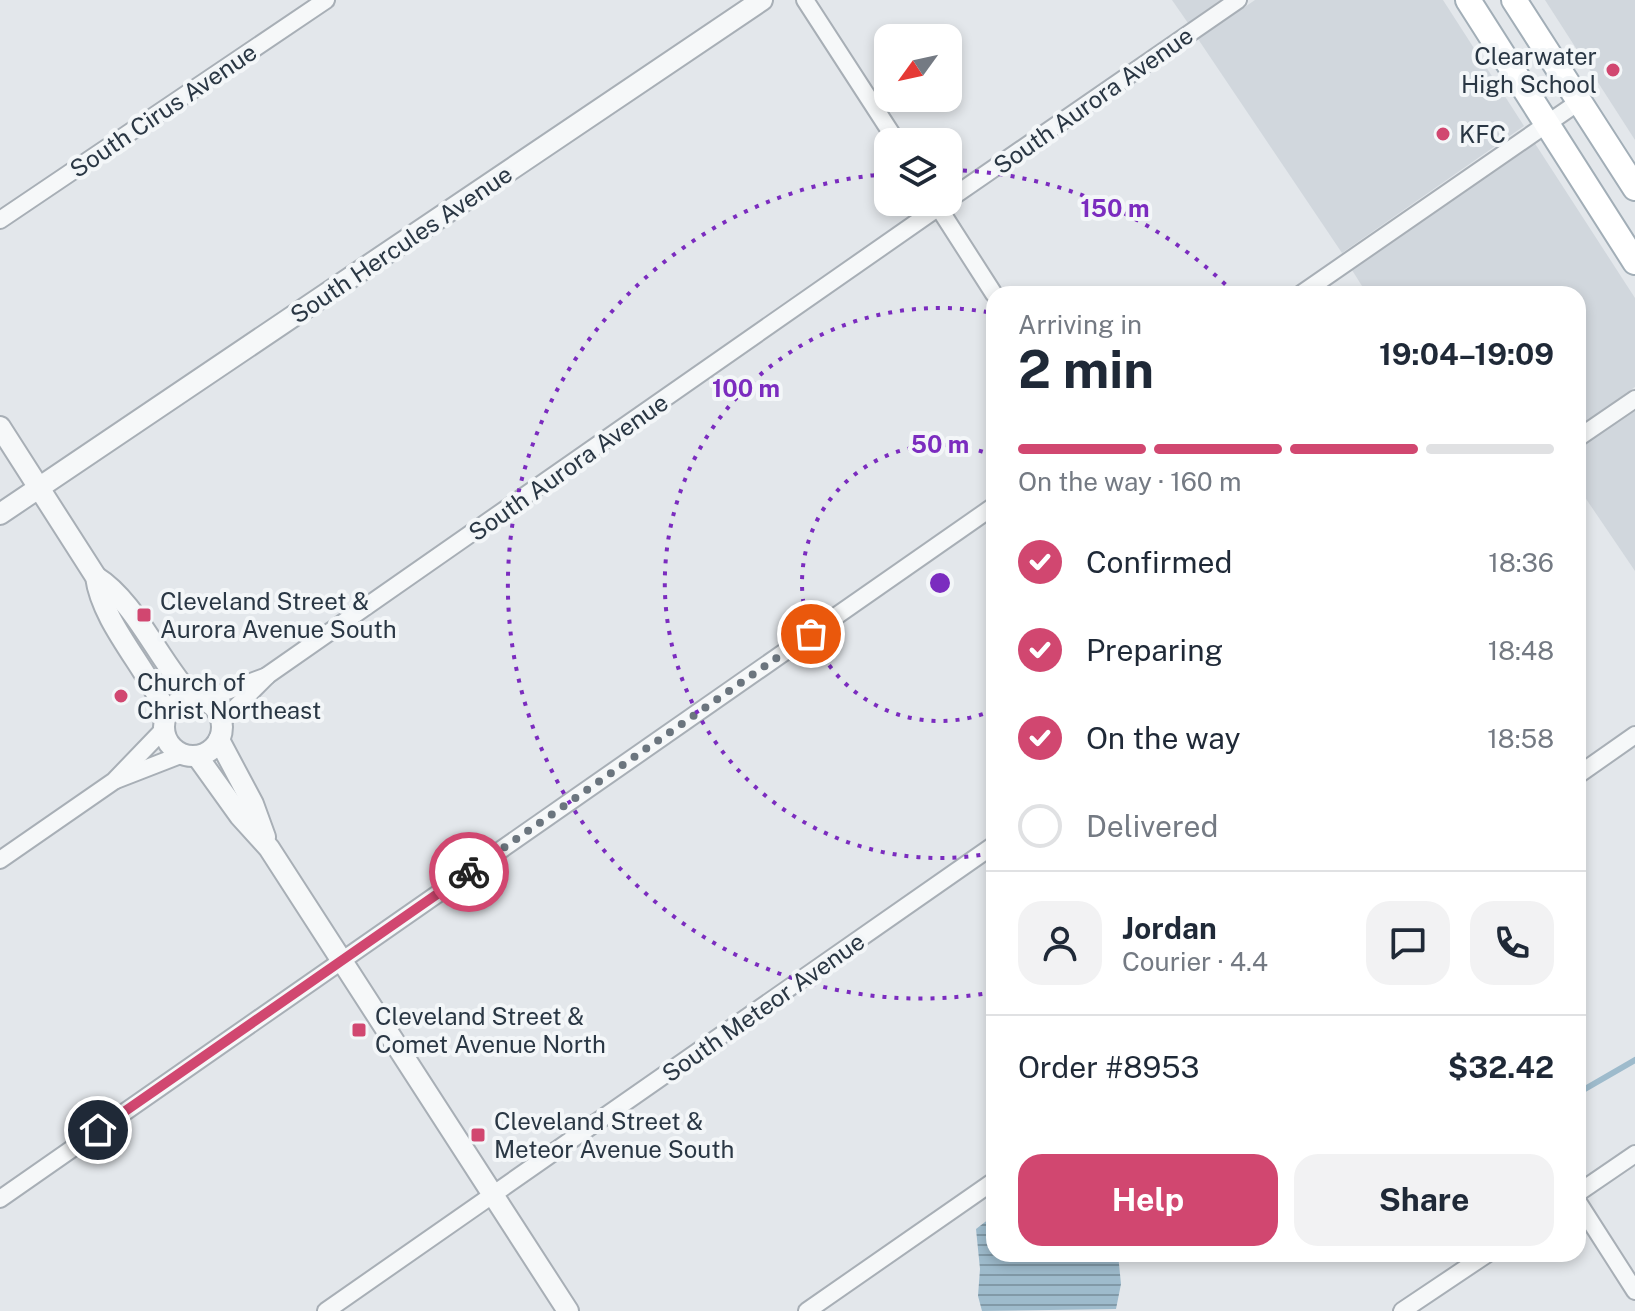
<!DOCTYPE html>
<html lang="en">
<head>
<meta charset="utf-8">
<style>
  body { margin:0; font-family:"Public Sans",sans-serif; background:#f2f2f3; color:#1f2937; height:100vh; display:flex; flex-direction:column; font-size:30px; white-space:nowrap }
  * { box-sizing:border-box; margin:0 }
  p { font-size:26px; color:#747a83 }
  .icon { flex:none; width:44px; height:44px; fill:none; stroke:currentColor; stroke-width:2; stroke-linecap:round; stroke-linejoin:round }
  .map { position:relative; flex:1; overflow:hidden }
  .details { position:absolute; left:986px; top:286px; width:600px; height:976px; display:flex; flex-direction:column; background:#fff; border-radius:24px; box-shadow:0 4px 12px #0003 }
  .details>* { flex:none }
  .needle { width:52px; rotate:237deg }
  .controls { position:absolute; left:874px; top:24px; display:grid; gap:16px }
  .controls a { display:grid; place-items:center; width:88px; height:88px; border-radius:16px; background:#fff; box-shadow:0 4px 12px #0003; font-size:40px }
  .pin { position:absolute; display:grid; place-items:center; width:68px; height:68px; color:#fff; margin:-34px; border:4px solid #fff; border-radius:50%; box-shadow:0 2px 8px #0007 }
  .courier { position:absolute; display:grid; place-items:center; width:80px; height:80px; margin:-40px; border:6px solid #d14770; border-radius:50%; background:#fff; color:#222; box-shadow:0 2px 10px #0007 }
  .head em { font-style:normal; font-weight:700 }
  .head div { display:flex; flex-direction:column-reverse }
  .head { display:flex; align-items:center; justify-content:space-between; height:136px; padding:0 32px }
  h1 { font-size:52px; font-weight:700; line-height:60px }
  .bar { display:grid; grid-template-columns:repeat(4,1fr); gap:12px 8px; align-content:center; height:96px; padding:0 32px }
  .bar i { height:10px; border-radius:6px; background:#e0e1e3 }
  .bar .active { background:#d14770 }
  .bar p { grid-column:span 4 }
  .line { display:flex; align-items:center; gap:20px; padding:0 32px; border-top:2px solid #e0e1e3 }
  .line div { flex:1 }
  .round { display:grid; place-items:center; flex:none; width:84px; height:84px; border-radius:24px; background:#f2f2f3 }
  ol { padding:0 32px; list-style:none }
  li { display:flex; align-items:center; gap:24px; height:88px }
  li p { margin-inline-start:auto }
  li .icon { padding:8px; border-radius:50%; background:#d14770; color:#fff; stroke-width:4 }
  li:last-child { color:#747a83 }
  li i { width:44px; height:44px; border:4px solid #e0e1e3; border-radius:50% }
  .cta { display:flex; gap:16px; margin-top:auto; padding:16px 32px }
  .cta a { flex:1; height:92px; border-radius:24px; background:#d14770; color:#fff; font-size:32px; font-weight:700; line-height:92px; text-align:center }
  .cta a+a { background:#f2f2f3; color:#1f2937 }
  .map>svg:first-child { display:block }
  .built { fill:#d1d7dd }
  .water { fill:url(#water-rules) }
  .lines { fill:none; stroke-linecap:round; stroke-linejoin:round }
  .stream { stroke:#9ebbcc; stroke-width:6 }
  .minor-casing { stroke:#a8afb6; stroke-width:20 }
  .tertiary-casing { stroke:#a8afb6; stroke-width:24 }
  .primary-casing { stroke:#a2aeb7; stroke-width:28 }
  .minor { stroke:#f6f8f9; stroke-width:16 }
  .tertiary { stroke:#f6f8f9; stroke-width:20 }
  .primary { stroke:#fff; stroke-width:24 }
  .done { stroke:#6b757e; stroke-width:8; stroke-dasharray:0 14.4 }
  .route { stroke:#d14770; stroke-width:10 }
  .ring { fill:none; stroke:#7b2cbf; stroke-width:4; stroke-dasharray:4 8 }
  .poi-dot { fill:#d14770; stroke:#f3f6f8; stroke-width:3 }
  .labels { text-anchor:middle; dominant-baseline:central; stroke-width:8; stroke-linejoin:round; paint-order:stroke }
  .poi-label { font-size:24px; fill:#2a3744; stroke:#f3f6f8; text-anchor:start }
  .street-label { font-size:24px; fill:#2a3744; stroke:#f3f6f8 }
  .centre { fill:#7b2cbf; stroke:#f3f6f8; stroke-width:4 }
  .ring-label { font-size:24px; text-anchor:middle; font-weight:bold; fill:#7b2cbf; stroke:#f3f6f8; stroke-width:8; stroke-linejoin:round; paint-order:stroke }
</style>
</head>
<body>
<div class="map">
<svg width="1635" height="1311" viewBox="0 0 1635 1311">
  <defs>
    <pattern id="water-rules" width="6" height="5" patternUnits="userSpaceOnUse" patternTransform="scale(2)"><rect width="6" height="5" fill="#9ebbcc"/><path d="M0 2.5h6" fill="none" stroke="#8199a7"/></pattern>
  </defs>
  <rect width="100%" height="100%" fill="#e3e7eb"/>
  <!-- built -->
  <g class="built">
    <polygon points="1172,0 1221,0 1188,23"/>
    <polygon points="1255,0 1443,0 1524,126 1342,253 1198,39"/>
    <polygon points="1545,0 1635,0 1635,140"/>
    <polygon points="1534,142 1635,298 1635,387 1578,426 1578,294 1367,294 1352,270"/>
    <polygon points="1635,410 1635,571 1578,487 1578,449"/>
  </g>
  <!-- water -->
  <polygon class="water" points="994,1215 994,1254 1118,1254 1121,1284 1116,1309 982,1311 978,1296 980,1269 976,1229"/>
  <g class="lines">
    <!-- stream -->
    <polyline class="stream" points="1578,1093 1635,1060"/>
    <defs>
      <g id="minor">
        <polyline points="805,0 897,142"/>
        <polyline points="948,200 1238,0"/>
        <polyline points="935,202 994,294"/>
        <polyline points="0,220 326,0"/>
        <polyline points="1301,294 1580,101"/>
        <polyline points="1578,438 1635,399"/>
        <polyline points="203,700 267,676"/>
        <polyline points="221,722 268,675 946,202"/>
        <polyline points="1578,775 1635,735"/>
        <polyline points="116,780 183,754"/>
        <polyline points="0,860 114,781 165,728"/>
        <polyline points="1578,1193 1635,1154"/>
        <polyline points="0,1199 994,506"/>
        <polyline points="1578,1202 1635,1291"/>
        <polyline points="326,1311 994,845"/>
        <polyline points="807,1311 994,1181"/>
        <polyline points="1402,1311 1487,1254"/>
      </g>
      <g id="tertiary">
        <path d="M 0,427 L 96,577 C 102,623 148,669 167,714"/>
        <polyline points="0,514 762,0"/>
        <path d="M 96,577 C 136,602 159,662 193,698"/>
        <circle cx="193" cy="727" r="29"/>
        <polyline points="219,740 253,804 265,837"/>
        <polyline points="197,756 240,816 269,848 568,1311"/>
      </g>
      <g id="primary">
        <polyline points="1468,0 1635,262"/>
        <polyline points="1514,0 1635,188"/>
      </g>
    </defs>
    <!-- minor casing -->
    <use href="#minor" class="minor-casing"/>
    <!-- tertiary casing -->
    <use href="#tertiary" class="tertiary-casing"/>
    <!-- primary casing -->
    <use href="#primary" class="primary-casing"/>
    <!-- minor -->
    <use href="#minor" class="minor"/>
    <!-- tertiary -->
    <use href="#tertiary" class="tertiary"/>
    <!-- primary -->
    <use href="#primary" class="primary"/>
  </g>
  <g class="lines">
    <!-- done -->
    <polyline class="done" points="469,872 811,634"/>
    <!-- route -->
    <polyline class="route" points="98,1130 469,872"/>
  </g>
  <!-- distance rings -->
  <g class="ring">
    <path d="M994 710A138 138 0 1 1 994 456"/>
    <path d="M992 853A275 275 0 1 1 992 313"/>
    <path d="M994 992A413 413 0 1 1 886 174M951 170A413 413 0 0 1 1235 294"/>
  </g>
  <!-- markers -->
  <g class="poi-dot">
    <circle cx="1613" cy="70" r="8"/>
    <circle cx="1443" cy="134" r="8"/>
    <rect x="136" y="607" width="16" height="16" rx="4"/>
    <circle cx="121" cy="696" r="8"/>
    <rect x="351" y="1022" width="16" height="16" rx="4"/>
    <rect x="470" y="1127" width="16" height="16" rx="4"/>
  </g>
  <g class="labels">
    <!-- poi labels -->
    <g class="poi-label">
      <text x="1597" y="56" text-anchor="end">Clearwater<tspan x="1597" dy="28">High School</tspan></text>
      <text x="1459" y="134">KFC</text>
      <text x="160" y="601">Cleveland Street &amp;<tspan x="160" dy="28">Aurora Avenue South</tspan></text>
      <text x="137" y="682">Church of<tspan x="137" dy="28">Christ Northeast</tspan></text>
      <text x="375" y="1016">Cleveland Street &amp;<tspan x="375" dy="28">Comet Avenue North</tspan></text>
      <text x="494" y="1121">Cleveland Street &amp;<tspan x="494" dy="28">Meteor Avenue South</tspan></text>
    </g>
    <!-- street labels -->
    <g class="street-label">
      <text transform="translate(1093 100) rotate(-35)">South Aurora Avenue</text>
      <text transform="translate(163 110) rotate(-34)">South Cirus Avenue</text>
      <text transform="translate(401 244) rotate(-34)">South Hercules Avenue</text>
      <text transform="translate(568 467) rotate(-35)">South Aurora Avenue</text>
      <text transform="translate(763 1007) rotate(-35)">South Meteor Avenue</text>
    </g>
  </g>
  <circle cx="940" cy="583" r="12" class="centre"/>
  <g class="ring-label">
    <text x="1115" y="217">150 m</text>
    <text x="746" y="397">100 m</text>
    <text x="940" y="453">50 m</text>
  </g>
</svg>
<div class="controls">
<a><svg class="needle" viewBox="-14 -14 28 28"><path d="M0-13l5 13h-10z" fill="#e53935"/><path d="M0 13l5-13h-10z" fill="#747a83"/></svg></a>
<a><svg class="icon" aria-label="layers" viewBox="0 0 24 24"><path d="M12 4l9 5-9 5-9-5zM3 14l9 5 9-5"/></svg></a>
</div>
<div class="pin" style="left:811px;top:634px;background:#ea580c"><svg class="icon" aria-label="bag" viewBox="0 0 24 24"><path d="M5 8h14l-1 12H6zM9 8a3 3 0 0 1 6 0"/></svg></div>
<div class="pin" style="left:98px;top:1130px;background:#1f2937"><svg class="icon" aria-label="home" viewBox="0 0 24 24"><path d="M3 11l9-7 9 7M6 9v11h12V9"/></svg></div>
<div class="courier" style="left:469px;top:872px"><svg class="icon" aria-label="bike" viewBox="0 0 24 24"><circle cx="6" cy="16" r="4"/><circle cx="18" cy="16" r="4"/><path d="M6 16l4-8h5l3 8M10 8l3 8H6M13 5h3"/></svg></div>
<section class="details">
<div class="head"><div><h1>2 min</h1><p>Arriving in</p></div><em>19:04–19:09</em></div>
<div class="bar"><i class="active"></i><i class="active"></i><i class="active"></i><i></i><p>On the way · 160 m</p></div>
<ol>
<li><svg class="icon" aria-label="check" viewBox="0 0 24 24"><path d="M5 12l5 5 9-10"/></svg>Confirmed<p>18:36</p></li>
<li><svg class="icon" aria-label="check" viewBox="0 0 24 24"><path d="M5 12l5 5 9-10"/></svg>Preparing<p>18:48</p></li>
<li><svg class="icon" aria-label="check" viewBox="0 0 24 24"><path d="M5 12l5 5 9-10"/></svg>On the way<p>18:58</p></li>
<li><i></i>Delivered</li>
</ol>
<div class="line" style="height:144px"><a class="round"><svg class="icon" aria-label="person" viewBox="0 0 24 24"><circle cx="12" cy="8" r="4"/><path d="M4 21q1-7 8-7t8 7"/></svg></a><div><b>Jordan</b><p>Courier · 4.4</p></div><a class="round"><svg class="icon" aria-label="chat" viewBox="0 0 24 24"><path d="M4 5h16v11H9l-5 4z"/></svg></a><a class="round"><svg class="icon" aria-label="phone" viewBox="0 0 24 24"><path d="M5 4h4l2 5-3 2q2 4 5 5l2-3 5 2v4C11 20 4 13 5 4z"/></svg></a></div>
<div class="line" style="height:104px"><div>Order #8953</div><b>$32.42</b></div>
<div class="cta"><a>Help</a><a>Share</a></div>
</section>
</div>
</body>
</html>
